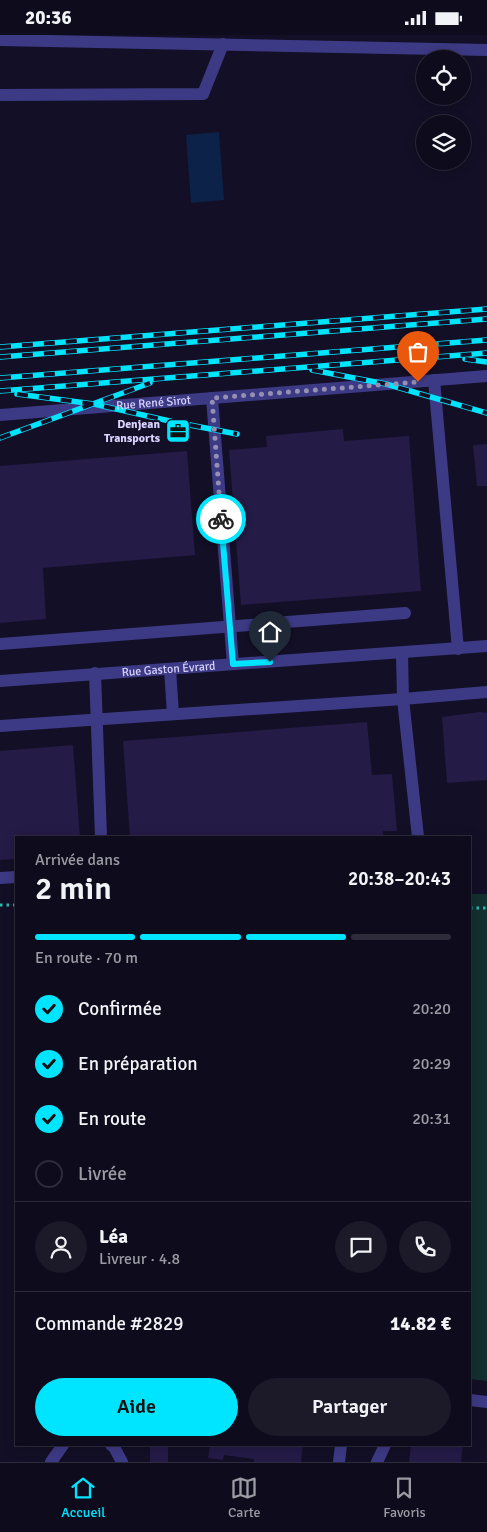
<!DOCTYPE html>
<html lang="fr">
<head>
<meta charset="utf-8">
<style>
  body { margin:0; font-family:Signika,sans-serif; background:#1c1929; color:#f1f3f6; height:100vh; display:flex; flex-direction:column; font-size:19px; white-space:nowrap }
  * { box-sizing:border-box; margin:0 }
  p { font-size:16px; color:#9b9ba3 }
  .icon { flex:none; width:28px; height:28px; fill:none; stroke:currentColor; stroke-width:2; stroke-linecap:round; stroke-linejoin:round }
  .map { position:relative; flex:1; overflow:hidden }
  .drawer { position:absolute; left:15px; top:801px; width:456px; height:610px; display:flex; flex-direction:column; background:#0e0b1c; border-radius:0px; box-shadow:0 2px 12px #0003,0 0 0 1px #2e2b3b }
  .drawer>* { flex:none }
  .buttons { position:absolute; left:416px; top:15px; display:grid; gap:10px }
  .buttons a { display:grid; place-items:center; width:55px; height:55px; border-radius:50%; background:#0e0b1c; box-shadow:0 2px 12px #0003,0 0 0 1px #2e2b3b; font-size:25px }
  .pin { position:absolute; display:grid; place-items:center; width:42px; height:42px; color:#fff; margin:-51px -21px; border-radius:50% 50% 50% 0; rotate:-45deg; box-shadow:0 0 5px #0007 }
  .pin .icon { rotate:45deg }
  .courier { position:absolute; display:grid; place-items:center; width:50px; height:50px; margin:-25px; border:4px solid #00e5ff; border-radius:50%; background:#fff; color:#222; box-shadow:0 1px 6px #0007 }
  .overview em { font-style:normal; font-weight:600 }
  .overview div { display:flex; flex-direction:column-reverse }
  .overview { display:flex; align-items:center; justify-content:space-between; height:85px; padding:0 20px }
  h1 { font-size:32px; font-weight:600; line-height:38px }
  .bar { display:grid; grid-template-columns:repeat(4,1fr); gap:8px 5px; align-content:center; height:60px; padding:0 20px }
  .bar i { height:6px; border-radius:4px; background:#2e2b3b }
  .bar .on { background:#00e5ff }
  .bar p { grid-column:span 4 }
  .line { display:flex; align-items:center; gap:12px; padding:0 20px; border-top:1px solid #2e2b3b }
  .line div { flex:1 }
  .round { display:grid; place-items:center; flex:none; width:52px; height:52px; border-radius:26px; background:#1c1929 }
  ol { padding:0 20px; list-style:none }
  li { display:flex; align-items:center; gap:15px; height:55px }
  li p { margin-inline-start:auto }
  li .icon { padding:5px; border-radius:50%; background:#00e5ff; color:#111; stroke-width:4 }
  li:last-child { color:#9b9ba3 }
  li i { width:28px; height:28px; border:2px solid #2e2b3b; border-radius:50% }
  .button { display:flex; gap:10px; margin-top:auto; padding:10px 20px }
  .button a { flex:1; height:58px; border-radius:30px; background:#00e5ff; color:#111; font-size:20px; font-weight:600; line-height:58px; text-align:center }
  .button a+a { background:#1c1929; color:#f1f3f6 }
  .status { display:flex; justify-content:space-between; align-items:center; height:35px; padding:0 25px; background:#0e0b1c; direction:ltr }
  .status svg { height:14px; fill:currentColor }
  .tab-bar { display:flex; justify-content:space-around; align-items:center; height:70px; border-top:1px solid #2e2b3b; background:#0e0b1c; font-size:14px; color:#9b9ba3 }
  .tab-bar a { display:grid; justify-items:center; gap:2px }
  .tab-bar .on { color:#00e5ff }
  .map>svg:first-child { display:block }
  .green { fill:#12302f }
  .water { fill:#0c2248 }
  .building { fill:#241b47 }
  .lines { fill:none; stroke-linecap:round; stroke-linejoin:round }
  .path { stroke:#2fb8b0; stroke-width:3; stroke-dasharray:2.5 4; stroke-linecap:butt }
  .minor { stroke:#3d3a85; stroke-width:12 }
  .rail-casing { stroke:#00e5ff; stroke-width:5.5 }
  .rail { stroke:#130f26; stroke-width:4; stroke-dasharray:11; stroke-linecap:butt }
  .done { stroke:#948fb3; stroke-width:5; stroke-dasharray:0 9 }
  .route { stroke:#00e5ff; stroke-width:6 }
  .labels { text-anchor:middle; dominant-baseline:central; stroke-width:4; stroke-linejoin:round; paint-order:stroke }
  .street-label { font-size:12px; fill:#d9d4ff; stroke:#130f26 }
  .poi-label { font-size:12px; font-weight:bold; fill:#d9d4ff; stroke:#130f26; text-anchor:end }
</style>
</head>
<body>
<div class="status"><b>20:36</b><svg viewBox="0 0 49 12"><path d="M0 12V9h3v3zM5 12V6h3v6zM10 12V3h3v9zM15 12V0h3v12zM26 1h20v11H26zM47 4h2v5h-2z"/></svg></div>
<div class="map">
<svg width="487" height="1427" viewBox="0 0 487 1427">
  <rect width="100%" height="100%" fill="#130f26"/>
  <!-- green -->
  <polygon class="green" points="470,859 487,859 487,1346 470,1344"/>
  <!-- water -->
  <polygon class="water" points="219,97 224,165 191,168 186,100"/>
  <!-- building -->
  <g class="building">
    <polygon points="343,394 344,406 409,401 421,556 241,570 229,415 267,412 266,401"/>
    <polygon points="487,409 487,451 477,451 473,410"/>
    <polygon points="187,416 195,520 43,533 46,584 0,588 0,431"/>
    <polygon points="480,677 487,678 487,745 447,748 442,682"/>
    <polygon points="367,687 372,740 392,739 397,796 383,796 383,801 376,802 130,802 123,706"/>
    <polygon points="73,710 80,802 16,802 16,824 0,825 0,716"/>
    <rect x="150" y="1410" width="18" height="17"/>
    <polygon points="210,1410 303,1410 301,1427 254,1427 254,1424 224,1420 223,1425 208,1423"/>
    <polygon points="411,1410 463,1410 461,1427 409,1427"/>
  </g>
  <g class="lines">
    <!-- path -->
    <g class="path">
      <polyline points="0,870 16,870"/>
      <polyline points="470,873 487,873"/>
    </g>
    <!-- minor -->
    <g class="minor">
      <polyline points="0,5 487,15"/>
      <polyline points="0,60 203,59 223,9"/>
      <polyline points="434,345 458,614"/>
      <polyline points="212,363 233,629"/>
      <path id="s1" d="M 0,380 L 487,341"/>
      <polyline points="0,609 405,578"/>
      <polyline points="402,618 403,664 418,802"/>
      <polyline points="170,634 173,679"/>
      <polyline points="95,638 101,802"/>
      <path id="s2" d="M 0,646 L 487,611"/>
      <polyline points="0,691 403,664 487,657"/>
      <polyline points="0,843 16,842"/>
      <polyline points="470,1365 487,1367"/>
      <polyline points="111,1410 114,1412 122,1427"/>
      <polyline points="51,1427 63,1410"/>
      <polyline points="339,1427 341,1410"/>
      <polyline points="377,1427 385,1410"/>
    </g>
    <defs>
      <g id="rail">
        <polyline points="0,312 487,274"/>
        <polyline points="0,322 487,284"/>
        <polyline points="465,324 487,327"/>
        <polyline points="312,335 386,349 487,378"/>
        <polyline points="0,343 487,305"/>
        <polyline points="0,356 487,318"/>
        <polyline points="17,359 94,369 174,387 237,399"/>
        <polyline points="0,403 150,348"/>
      </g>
    </defs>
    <!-- rail casing -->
    <use href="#rail" class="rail-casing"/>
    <!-- rail -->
    <use href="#rail" class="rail"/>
  </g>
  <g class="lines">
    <!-- done -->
    <polyline class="done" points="221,484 212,363 418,347"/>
    <!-- route -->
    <polyline class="route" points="221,484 233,629 270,627"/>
  </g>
  <!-- icons -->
  <defs>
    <symbol id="office-square" viewBox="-11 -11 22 22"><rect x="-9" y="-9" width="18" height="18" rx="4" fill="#00e5ff" stroke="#130f26"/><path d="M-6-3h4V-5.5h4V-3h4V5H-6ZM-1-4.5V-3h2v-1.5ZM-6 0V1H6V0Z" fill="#111"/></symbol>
  </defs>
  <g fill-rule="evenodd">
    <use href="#office-square" x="164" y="382" width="28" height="28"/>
  </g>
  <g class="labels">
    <!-- street labels -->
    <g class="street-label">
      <text stroke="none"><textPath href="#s1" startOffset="154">Rue René Sirot</textPath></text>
      <text stroke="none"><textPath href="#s2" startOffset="169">Rue Gaston Évrard</textPath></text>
    </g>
    <!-- poi labels -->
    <g class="poi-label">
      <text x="160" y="389">Denjean<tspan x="160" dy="14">Transports</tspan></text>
    </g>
  </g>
</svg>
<div class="buttons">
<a><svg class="icon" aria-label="locate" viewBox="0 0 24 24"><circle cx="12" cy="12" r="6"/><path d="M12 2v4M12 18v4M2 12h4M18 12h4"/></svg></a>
<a><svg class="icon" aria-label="layers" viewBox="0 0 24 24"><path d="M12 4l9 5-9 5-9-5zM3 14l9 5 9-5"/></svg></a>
</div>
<div class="pin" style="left:418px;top:347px;background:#ea580c"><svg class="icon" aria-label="bag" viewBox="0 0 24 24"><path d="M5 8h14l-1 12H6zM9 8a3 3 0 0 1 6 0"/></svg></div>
<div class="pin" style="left:270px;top:627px;background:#1f2937"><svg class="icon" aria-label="home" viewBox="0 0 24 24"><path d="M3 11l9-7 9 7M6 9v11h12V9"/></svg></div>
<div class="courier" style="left:221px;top:484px"><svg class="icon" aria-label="bike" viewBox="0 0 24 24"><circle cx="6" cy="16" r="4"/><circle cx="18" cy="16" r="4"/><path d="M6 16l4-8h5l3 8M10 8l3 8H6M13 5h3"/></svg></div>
<section class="drawer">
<div class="overview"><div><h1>2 min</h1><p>Arrivée dans</p></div><em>20:38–20:43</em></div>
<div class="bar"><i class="on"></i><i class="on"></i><i class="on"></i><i></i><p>En route · 70 m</p></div>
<ol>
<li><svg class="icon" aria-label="check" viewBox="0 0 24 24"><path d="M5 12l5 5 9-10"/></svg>Confirmée<p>20:20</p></li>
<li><svg class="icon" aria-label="check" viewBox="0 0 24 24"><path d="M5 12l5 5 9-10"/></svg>En préparation<p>20:29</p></li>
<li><svg class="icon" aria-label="check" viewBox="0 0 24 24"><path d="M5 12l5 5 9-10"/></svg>En route<p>20:31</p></li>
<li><i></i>Livrée</li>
</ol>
<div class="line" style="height:90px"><a class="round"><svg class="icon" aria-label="person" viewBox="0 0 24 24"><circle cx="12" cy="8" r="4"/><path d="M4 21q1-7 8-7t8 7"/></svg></a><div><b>Léa</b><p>Livreur · 4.8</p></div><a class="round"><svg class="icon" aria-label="chat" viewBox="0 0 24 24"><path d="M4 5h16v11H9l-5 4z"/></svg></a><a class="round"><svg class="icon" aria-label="phone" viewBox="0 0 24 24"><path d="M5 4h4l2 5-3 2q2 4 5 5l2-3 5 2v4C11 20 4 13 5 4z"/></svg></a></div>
<div class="line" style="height:65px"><div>Commande #2829</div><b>14.82 €</b></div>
<div class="button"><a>Aide</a><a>Partager</a></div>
</section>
</div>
<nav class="tab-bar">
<a class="on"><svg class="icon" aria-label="home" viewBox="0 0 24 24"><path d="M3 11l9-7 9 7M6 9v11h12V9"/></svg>Accueil</a>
<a><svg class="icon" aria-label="map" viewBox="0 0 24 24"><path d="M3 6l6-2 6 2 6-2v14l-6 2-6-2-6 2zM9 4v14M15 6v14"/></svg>Carte</a>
<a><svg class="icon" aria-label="saved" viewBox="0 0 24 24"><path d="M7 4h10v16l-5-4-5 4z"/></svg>Favoris</a>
</nav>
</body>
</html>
